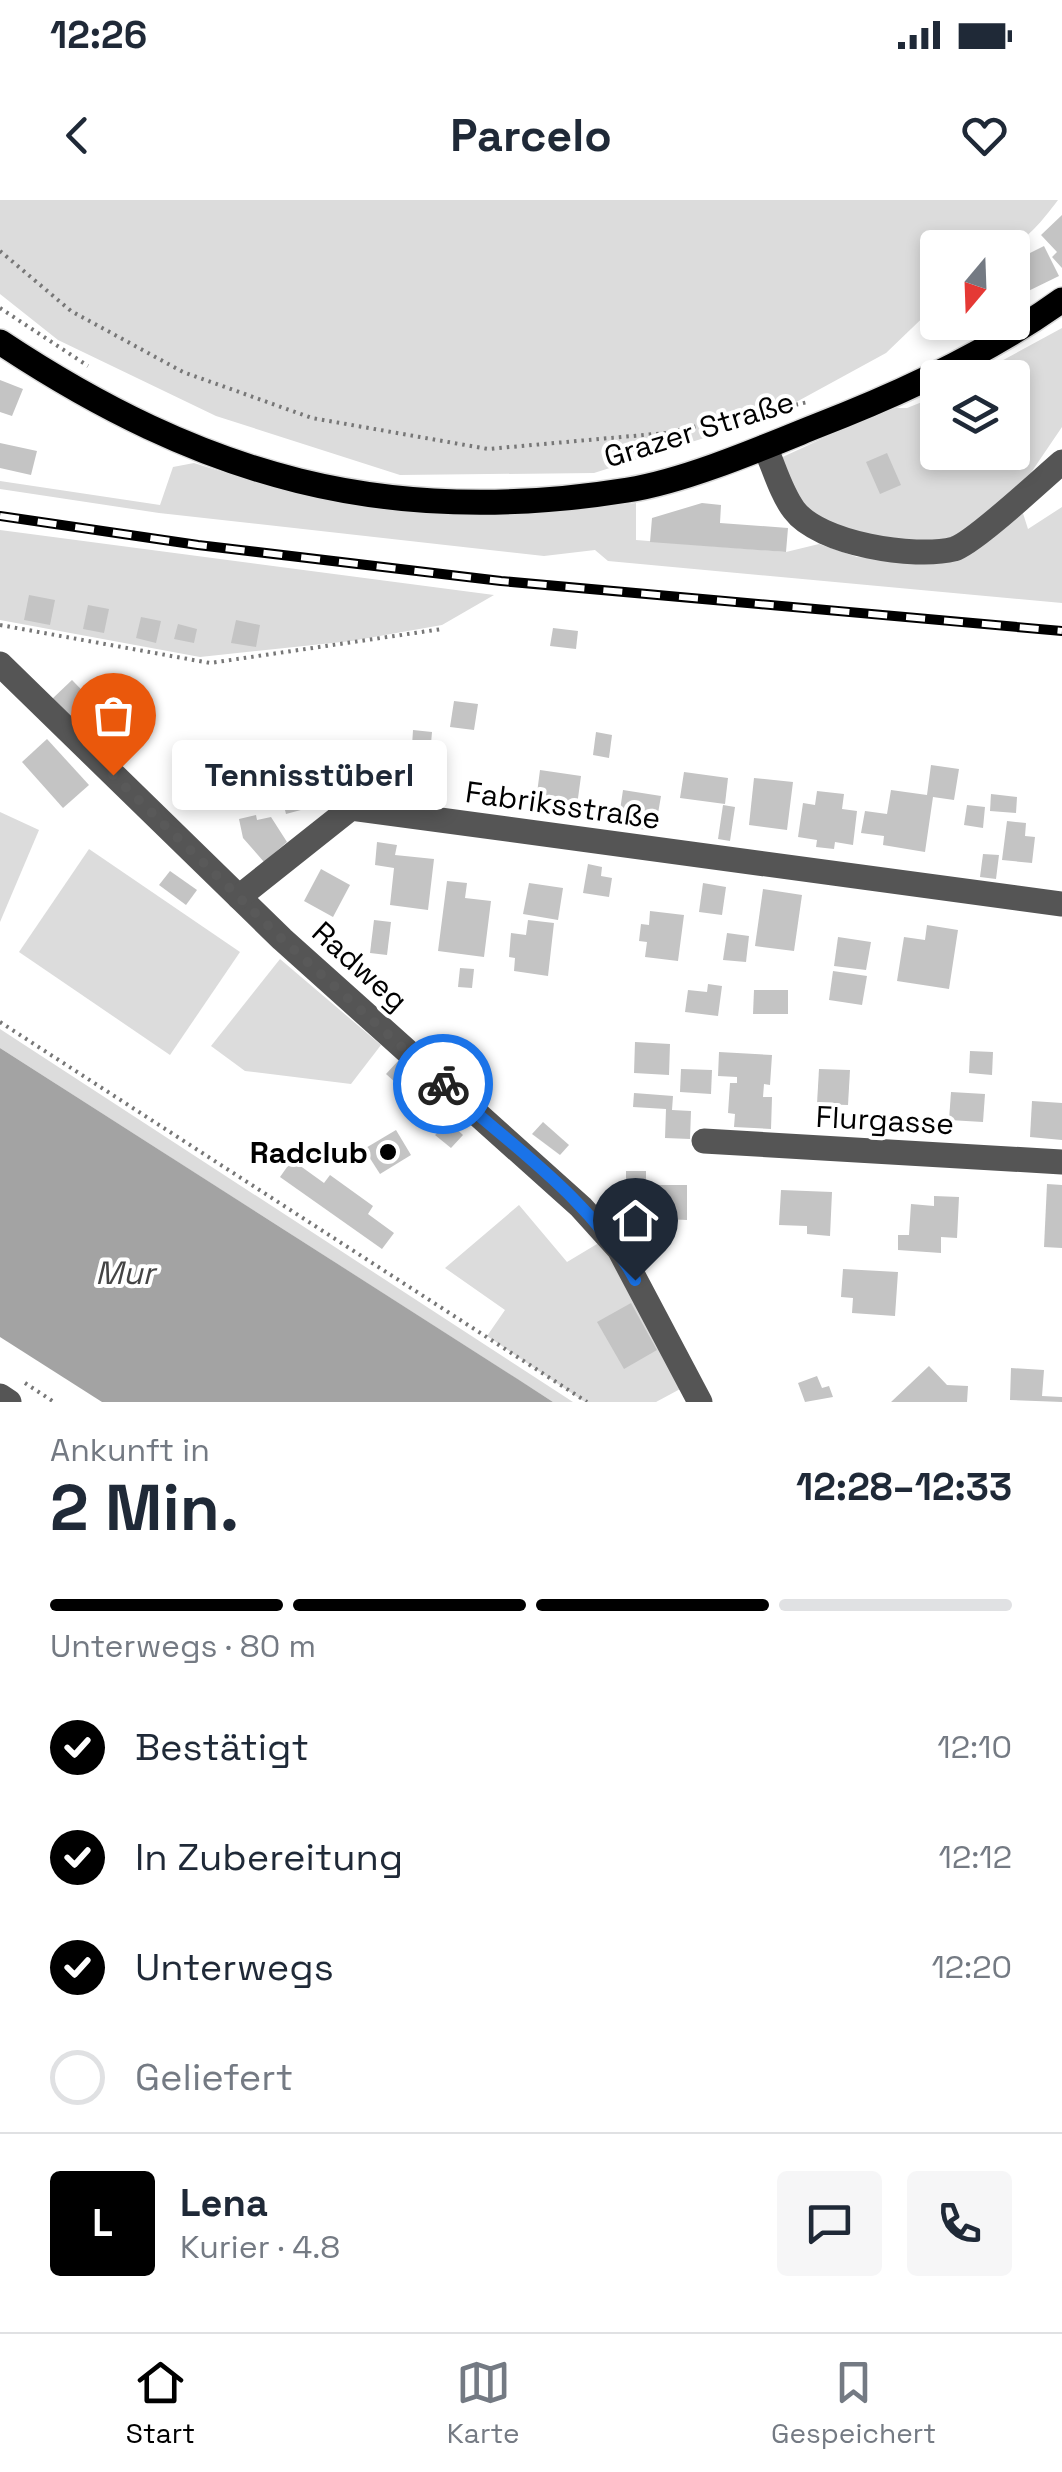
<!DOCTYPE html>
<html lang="de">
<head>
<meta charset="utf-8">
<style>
  body { margin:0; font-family:"Space Grotesk",sans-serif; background:#f6f6f7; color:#1f2937; height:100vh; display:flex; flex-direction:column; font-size:38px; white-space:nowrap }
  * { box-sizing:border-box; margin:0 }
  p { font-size:32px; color:#747a83 }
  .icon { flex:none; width:55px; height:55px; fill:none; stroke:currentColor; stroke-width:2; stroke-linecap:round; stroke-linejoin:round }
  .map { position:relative; height:1202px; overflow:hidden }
  .sheet { display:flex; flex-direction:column; background:#fff; flex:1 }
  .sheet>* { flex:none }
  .needle { width:65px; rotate:199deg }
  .controls { position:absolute; left:920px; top:30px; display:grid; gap:20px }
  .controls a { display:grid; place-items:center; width:110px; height:110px; border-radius:10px; background:#fff; box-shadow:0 5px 15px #0003; font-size:50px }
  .pin { position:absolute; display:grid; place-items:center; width:85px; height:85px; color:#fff; margin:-102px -42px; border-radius:50% 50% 50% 0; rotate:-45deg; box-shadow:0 0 10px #0007 }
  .pin .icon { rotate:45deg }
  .courier { position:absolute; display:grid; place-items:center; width:100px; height:100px; margin:-50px; border:8px solid #1a73e8; border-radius:50%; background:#fff; color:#222; box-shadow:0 2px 12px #0007 }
  .bubble { position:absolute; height:70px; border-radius:10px; background:#fff; box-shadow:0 5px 15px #0003; font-size:32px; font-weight:800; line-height:70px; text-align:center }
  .headline em { font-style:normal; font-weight:800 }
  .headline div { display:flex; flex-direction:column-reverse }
  .headline { display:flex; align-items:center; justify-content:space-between; height:170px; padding:0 50px }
  h1 { font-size:65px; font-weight:800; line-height:75px }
  .bar { display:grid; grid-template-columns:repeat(4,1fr); gap:15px 10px; align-content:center; height:120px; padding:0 50px }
  .bar i { height:12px; border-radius:8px; background:#e0e1e3 }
  .bar .selected { background:#000 }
  .bar p { grid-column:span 4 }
  .line { display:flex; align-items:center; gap:25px; padding:0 50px; border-top:2px solid #e0e1e3 }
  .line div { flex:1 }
  .round { display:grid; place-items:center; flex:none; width:105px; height:105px; border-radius:10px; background:#f6f6f7 }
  ol { padding:0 50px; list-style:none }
  li { display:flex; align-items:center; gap:30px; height:110px }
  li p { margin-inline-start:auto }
  li .icon { padding:10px; border-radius:50%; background:#000; color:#fff; stroke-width:4 }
  li:last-child { color:#747a83 }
  li i { width:55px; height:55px; border:5px solid #e0e1e3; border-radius:50% }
  .status { display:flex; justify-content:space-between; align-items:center; height:70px; padding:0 50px; background:#fff; direction:ltr }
  .status svg { height:28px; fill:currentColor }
  header { display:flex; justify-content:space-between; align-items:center; height:130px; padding:0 50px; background:#fff; font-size:45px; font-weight:800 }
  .menu { display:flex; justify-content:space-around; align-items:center; height:140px; border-top:2px solid #e0e1e3; background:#fff; font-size:28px; color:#747a83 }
  .menu a { display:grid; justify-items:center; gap:5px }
  .menu .selected { color:#000 }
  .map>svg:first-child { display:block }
  .green { fill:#dcdcdc }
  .water { fill:#a3a3a3 }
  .building { fill:#c4c4c4 }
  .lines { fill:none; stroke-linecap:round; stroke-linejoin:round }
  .major-casing { stroke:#dbdbdb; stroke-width:28 }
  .path { stroke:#777; stroke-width:4; stroke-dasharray:2.5 5; stroke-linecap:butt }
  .minor { stroke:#555; stroke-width:25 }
  .major { stroke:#000; stroke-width:25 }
  .rail-casing { stroke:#000; stroke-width:10 }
  .rail { stroke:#fff; stroke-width:6; stroke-dasharray:19; stroke-linecap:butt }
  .done { stroke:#595959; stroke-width:10; stroke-dasharray:0 18 }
  .route { stroke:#1a73e8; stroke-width:12 }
  .poi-dot { fill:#000; stroke:#fff; stroke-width:4 }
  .labels { text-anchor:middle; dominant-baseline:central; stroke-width:8; stroke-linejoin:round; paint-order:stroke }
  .street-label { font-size:30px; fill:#000; stroke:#fff }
  .poi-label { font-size:30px; font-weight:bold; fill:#000; stroke:#fff; text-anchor:end }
  .water-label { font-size:32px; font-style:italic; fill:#444; stroke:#fff }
</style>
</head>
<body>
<div class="status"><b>12:26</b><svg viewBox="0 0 49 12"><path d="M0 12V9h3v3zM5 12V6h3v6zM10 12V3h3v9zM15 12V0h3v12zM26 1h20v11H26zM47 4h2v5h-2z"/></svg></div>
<header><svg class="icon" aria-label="back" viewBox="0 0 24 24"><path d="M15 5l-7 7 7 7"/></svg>Parcelo<svg class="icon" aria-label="heart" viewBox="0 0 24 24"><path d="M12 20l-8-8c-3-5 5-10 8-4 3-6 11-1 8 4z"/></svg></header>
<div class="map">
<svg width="1062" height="1202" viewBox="0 0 1062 1202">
  <rect width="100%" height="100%" fill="#fff"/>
  <!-- green -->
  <g class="green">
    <path d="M 0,0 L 1058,0 C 1013,60 1008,48 938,48 L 937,104 L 886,153 L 767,218 L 594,273 L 400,275 L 216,216 L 58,140 L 0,94 Z"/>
    <polygon points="1062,128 1062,227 1026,280 955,349 806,324 772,262 888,208 907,208 937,196 938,252 1012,252 1012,178 972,177"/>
    <path d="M 194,263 C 355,315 468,321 636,303 L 636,340 L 786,352 L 819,344 L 857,357 L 919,360 L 1021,307 L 1028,329 L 1062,307 L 1062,403 L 608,361 L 595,350 L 544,356 L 159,313 L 0,289 L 0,281 L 160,305 L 173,267 Z"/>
    <polygon points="0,330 494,395 442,425 351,441 200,457 0,420"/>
    <polygon points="0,612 39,630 0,722"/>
    <polygon points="89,649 240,752 170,855 19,752"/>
    <polygon points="280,759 381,845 351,884 245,871 211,846"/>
    <polygon points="0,829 573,1202 553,1202 0,848"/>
    <polygon points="519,1005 567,1062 602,1041 682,1188 656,1202 585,1202 487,1136 505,1110 445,1068"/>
  </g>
  <!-- water -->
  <polygon class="water" points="0,848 516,1178 553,1202 102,1202 0,1137"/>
  <!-- building -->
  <g class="building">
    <polygon points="1062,15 1062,68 1052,57 1057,52 1041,35"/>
    <polygon points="1044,46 1059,76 1012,99 1012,62"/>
    <polygon points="0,180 23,189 12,216 0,212"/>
    <polygon points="0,243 37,251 31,275 0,268"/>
    <polygon points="887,253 901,285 880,294 866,262"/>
    <polygon points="702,303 721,305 720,323 788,328 786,352 650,342 652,318"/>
    <polygon points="29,395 55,400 50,425 24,420"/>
    <polygon points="88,405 109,409 104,433 83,429"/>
    <polygon points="141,417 161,421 156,443 136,438"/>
    <polygon points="236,420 260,425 256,447 231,443"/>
    <polygon points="178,424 197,429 194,443 174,439"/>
    <polygon points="553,428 578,431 576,449 550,446"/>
    <polygon points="72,480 109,518 88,538 51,500"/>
    <polygon points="454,501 478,504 474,530 450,527"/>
    <polygon points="413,530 432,532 429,566 410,564 406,597 384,594 385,587 370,585 373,556 388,558 390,543 412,546"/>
    <polygon points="596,532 612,535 609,558 593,555"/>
    <polygon points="47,539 89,585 63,608 22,562"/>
    <polygon points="294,549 297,559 306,557 312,607 286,614 271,555"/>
    <polygon points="931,565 959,569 954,600 933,597 925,652 883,645 884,636 861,633 865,611 887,614 891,590 927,595"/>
    <polygon points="540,570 581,576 576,613 560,611 561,604 536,601"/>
    <polygon points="684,572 728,578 725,604 680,598"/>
    <polygon points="754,578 793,582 787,630 749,625"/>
    <polygon points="623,590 661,596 655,631 640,629 641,621 619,617"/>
    <polygon points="817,591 844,594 842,609 857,611 853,645 835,642 834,649 816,647 817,640 798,637 803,603 815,605"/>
    <polygon points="991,594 1017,597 1016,613 990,611"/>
    <polygon points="723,605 735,607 730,641 718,639"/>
    <polygon points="967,605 985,607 983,628 964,625"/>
    <polygon points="256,615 257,620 271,617 287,642 264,662 243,638 239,619"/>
    <polygon points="1007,621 1026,623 1025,636 1035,637 1032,663 1002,660"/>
    <polygon points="377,642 397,645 395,655 434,659 428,710 390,705 394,668 375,665"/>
    <polygon points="983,654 999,655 996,679 980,677"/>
    <polygon points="588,664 602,667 601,676 612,678 609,697 583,693"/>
    <polygon points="321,669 350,685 333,717 304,701"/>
    <polygon points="170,671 197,690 186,705 159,685"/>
    <polygon points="447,681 467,683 465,698 491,701 484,757 438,751"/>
    <polygon points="529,683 563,688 558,720 523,714"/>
    <polygon points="703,683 726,687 722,715 699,712"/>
    <polygon points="763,689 802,695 794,751 755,746"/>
    <polygon points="650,711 684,715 678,761 645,757 647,742 639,741 641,724 649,725"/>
    <polygon points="374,720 391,722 387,755 370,753"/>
    <polygon points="528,720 554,723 548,776 514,771 515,758 509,757 511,733 526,735"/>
    <polygon points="927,725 958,730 949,789 897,781 904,737 925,740"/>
    <polygon points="727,733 749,736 746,762 723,760"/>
    <polygon points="838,737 871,742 866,770 834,766"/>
    <polygon points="460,768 474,769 472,788 458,787"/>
    <polygon points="833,771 867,776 862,805 829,800"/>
    <polygon points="708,784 722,786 718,816 685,812 688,790 707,792"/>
    <polygon points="754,790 788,790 788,814 753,814"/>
    <polygon points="635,842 670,844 669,875 634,873"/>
    <polygon points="970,851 993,852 992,875 969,873"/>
    <polygon points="719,852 772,855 770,885 764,884 763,897 772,897 771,929 734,927 735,914 728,913 730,883 737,883 737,877 718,876"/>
    <polygon points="399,860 456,912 448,921 463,935 451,948 435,935 444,926 386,874"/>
    <polygon points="681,869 712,870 711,894 680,892"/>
    <polygon points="819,869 850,870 848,905 817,904"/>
    <polygon points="951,892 985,894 983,922 949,920"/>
    <polygon points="634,893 673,896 672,910 691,911 690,939 665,938 666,909 633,907"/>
    <polygon points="1032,901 1062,903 1062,940 1030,937"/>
    <polygon points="543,922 569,945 560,955 532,934"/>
    <polygon points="396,930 411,955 380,974 364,949"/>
    <polygon points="292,960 324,983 330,975 373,1006 368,1014 394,1033 382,1049 280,977"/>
    <polygon points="626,971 646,971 646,985 687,985 687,1020 665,1019 665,1008 626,1008"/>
    <polygon points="1047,984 1062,985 1062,1048 1044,1047"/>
    <polygon points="781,990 832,992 830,1036 807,1034 807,1026 779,1025"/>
    <polygon points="934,996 959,997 957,1038 941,1037 941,1053 898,1050 898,1035 909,1035 911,1004 934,1006"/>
    <polygon points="843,1069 898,1072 895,1116 852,1113 853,1098 841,1097"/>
    <polygon points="631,1103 657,1150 624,1169 597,1122"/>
    <polygon points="929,1166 947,1185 968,1186 967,1202 891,1202"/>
    <polygon points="1011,1168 1044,1170 1042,1196 1062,1197 1062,1202 1010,1200"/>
    <polygon points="817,1176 822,1188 829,1186 833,1197 805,1202 798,1183"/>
  </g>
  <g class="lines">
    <defs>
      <path id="major" d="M 0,142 C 202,276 386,329 628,290 C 685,281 760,249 814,227 C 900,194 987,154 1062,100"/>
    </defs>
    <!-- major casing -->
    <use href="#major" class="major-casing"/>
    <!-- path -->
    <g class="path">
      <polyline points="0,51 71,111 183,172 312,218 488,249 666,233 808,202"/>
      <polyline points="0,108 88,166"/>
      <polyline points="0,425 210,463 442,429"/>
      <polyline points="0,822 587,1202"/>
      <polyline points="25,1183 54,1202"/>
    </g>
    <!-- minor -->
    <g class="minor">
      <path d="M 765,247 C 774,267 781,293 794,310 C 819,344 915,359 954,349 C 974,343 1042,279 1062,262"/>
      <polyline points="0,464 282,739 581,1007 619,1049 700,1202"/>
      <polyline points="239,697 351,608 1062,704"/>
      <polyline points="704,941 1062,962"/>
      <polyline points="0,1196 9,1202"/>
    </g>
    <!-- major -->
    <use href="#major" class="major"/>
    <defs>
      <polyline id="rail" points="0,316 198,345 501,381 1062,431"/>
    </defs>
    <!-- rail casing -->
    <use href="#rail" class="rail-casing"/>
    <!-- rail -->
    <use href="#rail" class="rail"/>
  </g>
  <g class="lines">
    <!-- done -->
    <polyline class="done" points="113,575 282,739 443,884"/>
    <!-- route -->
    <path class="route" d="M 443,884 C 509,944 593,1000 635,1080"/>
  </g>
  <!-- markers -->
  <circle class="poi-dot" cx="388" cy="952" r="10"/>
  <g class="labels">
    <!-- street labels -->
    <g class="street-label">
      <text transform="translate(699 229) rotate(-17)">Grazer Straße</text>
      <text transform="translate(563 605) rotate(8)">Fabriksstraße</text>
      <text transform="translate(360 766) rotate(42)">Radweg</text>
      <text transform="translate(885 920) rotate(3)">Flurgasse</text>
    </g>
    <!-- poi labels -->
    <g class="poi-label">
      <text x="368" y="952">Radclub</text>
    </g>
    <!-- water labels -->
    <g class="water-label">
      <text x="125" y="1073">Mur</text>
    </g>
  </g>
</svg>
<div class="controls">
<a><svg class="needle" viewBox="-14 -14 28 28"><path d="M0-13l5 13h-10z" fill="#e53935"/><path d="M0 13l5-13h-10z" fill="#747a83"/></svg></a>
<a><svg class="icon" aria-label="layers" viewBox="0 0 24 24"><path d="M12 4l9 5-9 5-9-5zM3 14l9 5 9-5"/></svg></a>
</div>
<div class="pin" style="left:113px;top:575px;background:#ea580c"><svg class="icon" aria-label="bag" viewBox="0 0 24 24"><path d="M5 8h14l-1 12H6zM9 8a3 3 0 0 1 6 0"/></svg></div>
<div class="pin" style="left:635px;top:1080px;background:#1f2937"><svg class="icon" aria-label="home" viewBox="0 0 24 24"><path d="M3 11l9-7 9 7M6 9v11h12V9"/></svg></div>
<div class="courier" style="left:443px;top:884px"><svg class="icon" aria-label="bike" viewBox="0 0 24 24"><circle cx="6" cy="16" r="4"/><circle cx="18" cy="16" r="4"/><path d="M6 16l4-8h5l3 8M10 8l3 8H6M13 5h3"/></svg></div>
<div class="bubble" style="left:172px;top:540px;width:275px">Tennisstüberl</div>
</div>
<section class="sheet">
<div class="headline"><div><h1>2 Min.</h1><p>Ankunft in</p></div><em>12:28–12:33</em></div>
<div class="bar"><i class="selected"></i><i class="selected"></i><i class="selected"></i><i></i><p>Unterwegs · 80 m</p></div>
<ol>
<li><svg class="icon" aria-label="check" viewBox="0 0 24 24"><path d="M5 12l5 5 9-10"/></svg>Bestätigt<p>12:10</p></li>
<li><svg class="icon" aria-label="check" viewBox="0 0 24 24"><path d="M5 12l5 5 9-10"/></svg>In Zubereitung<p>12:12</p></li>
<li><svg class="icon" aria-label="check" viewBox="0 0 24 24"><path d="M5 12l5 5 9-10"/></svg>Unterwegs<p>12:20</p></li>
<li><i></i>Geliefert</li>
</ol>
<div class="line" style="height:180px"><b class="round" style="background:#000;color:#fff">L</b><div><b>Lena</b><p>Kurier · 4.8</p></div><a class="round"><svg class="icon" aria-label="chat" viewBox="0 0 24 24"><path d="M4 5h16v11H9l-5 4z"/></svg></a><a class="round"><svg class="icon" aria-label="phone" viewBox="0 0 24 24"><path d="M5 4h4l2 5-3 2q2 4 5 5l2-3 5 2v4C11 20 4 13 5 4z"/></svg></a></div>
</section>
<nav class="menu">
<a class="selected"><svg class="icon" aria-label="home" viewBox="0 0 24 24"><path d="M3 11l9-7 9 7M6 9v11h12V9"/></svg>Start</a>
<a><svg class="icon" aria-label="map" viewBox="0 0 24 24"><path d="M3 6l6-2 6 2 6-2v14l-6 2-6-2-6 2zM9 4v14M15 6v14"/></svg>Karte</a>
<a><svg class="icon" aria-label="saved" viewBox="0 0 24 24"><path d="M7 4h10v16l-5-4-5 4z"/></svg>Gespeichert</a>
</nav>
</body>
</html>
